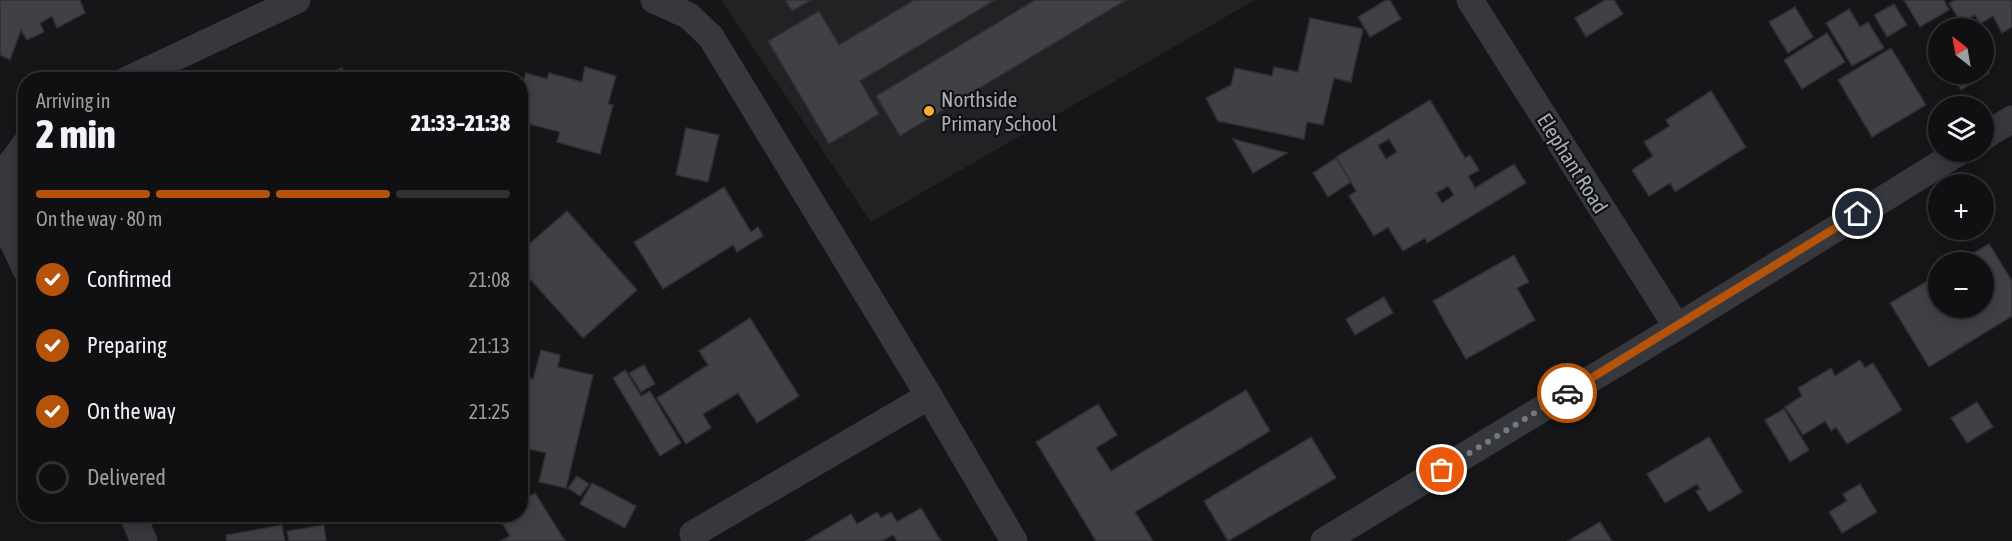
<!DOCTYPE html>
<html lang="en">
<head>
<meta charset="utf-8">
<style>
  body { margin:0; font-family:"Asap Condensed",sans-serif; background:#1e1e20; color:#f1f3f6; height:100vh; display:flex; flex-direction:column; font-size:22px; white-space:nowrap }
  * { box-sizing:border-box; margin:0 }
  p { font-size:20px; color:#9c9d9f }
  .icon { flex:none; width:33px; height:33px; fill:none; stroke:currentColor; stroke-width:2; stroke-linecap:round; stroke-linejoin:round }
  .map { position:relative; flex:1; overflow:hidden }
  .sheet { position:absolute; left:18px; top:72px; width:510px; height:450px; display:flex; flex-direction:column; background:#101012; border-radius:24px; box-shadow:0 3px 15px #0003,0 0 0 2px #303032 }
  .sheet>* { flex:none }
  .needle { width:39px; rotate:329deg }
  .tools { position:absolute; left:1928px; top:18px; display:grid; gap:12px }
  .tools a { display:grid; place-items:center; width:66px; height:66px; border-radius:50%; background:#101012; box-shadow:0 3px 15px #0003,0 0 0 2px #303032; font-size:30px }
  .pin { position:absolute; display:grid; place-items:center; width:51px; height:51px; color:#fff; margin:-26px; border:3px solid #fff; border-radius:50%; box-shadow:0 2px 6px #0007 }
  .courier { position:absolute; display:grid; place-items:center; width:60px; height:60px; margin:-30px; border:4px solid #b45309; border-radius:50%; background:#fff; color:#222; box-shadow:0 2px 8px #0007 }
  .overview em { font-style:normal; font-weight:800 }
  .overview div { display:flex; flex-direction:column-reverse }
  .overview { display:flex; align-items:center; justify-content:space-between; height:102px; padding:0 18px }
  h1 { font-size:39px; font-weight:800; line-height:45px }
  .bar { display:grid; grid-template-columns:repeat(4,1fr); gap:9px 6px; align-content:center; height:72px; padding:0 18px }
  .bar i { height:8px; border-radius:4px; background:#303032 }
  .bar .selected { background:#b45309 }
  .bar p { grid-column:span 4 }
  ol { padding:0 18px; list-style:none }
  li { display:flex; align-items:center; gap:18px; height:66px }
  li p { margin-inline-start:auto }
  li .icon { padding:6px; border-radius:50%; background:#b45309; color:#fff; stroke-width:4 }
  li:last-child { color:#9c9d9f }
  li i { width:33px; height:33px; border:3px solid #303032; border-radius:50% }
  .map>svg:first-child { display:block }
  .built { fill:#222225 }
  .building { fill:#404145; stroke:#303034; stroke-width:1.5; fill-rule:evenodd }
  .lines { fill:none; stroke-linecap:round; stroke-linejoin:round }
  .minor { stroke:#37383d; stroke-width:27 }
  .done { stroke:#757880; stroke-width:6; stroke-dasharray:0 10.8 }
  .route { stroke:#b45309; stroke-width:8 }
  .poi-dot { fill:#f2b134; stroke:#111113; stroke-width:2 }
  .labels { text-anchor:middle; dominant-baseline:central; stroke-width:4.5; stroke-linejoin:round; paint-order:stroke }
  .poi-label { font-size:21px; fill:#a8adb8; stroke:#111113; text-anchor:start }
  .street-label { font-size:21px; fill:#a8adb8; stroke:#111113 }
</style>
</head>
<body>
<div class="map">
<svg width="2012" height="541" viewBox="0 0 2012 541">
  <rect width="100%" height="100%" fill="#161618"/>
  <!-- built -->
  <polygon class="built" points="721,0 1255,0 871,222"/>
  <!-- building -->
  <g class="building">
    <polygon points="0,0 80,0 85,13 57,28 52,16 40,23 44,32 27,40 21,30 10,60 0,55"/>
    <polygon points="785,0 811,0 792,11"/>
    <polygon points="914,0 995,0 860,81 879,114 829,144 768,41 819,11 839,45"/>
    <polygon points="1035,0 1126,0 900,136 876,96"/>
    <polygon points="1386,0 1390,0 1401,19 1370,37 1358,17"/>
    <polygon points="1605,0 1614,0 1623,14 1586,37 1575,18"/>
    <polygon points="1904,0 1944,0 1949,10 1920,27"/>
    <polygon points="1955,0 2012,0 2012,27 2002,33 1993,16 1980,24 1975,15 1961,23 1949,3"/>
    <polygon points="1894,4 1907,25 1887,37 1874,15"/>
    <polygon points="1795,7 1813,37 1788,53 1769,22"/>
    <polygon points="1849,9 1860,27 1868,22 1884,48 1852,66 1826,23"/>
    <polygon points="1310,18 1363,29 1351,82 1334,78 1323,125 1307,122 1304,139 1218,121 1206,98 1231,85 1235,68 1272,76 1274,67 1298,72"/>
    <polygon points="1827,33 1845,62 1802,89 1784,60"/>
    <polygon points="1891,48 1926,105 1872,137 1838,80"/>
    <polygon points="1983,63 1989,73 1961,90 1952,74 1983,74"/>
    <polygon points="585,67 616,76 608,104 613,105 600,154 557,142 560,132 520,122 520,92 526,73 547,79 549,73 582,82"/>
    <polygon points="342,68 347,80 325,80 323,76"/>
    <polygon points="1711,91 1746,147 1675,192 1670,183 1649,196 1632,170 1653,156 1644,142 1670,126 1666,120"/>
    <path d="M 1430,100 L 1465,158 L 1470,155 L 1479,170 L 1468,176 L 1475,188 L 1514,164 L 1526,183 L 1427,243 L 1425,238 L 1403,251 L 1388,227 L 1374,236 L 1349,196 L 1356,191 L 1336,157 ZM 1389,139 L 1397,152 L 1386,159 L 1378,145 ZM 1448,186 L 1454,195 L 1442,203 L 1436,193 Z"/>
    <polygon points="686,128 719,135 708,182 676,175"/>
    <polygon points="1233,139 1287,153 1253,173"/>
    <polygon points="1336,158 1351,182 1328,197 1313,173"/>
    <polygon points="724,187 751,232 758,227 763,236 737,252 733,245 663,289 634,242"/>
    <polygon points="567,211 637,290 583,338 520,268 520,252"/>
    <polygon points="1989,244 2012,281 2012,316 1929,367 1890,303 1938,275 1938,308 1983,308 1983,262 1958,262"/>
    <polygon points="1514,255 1529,282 1517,288 1535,320 1466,359 1433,301"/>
    <polygon points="1384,297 1393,313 1355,335 1346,319"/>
    <polygon points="750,318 799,396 757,423 738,393 703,414 711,428 686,444 657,398 708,365 699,351"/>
    <polygon points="541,350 560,355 558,367 593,375 566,488 539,482 546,453 520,447 520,398 522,398 528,377 533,379"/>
    <polygon points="1860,360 1865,368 1873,363 1902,410 1847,444 1836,427 1831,431 1825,421 1803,435 1785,407 1802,396 1798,388 1831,368 1835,376"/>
    <polygon points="644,365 655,384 641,392 629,373"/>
    <polygon points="625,370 641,396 650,391 681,443 660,456 613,378"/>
    <polygon points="1246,390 1270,431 1135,512 1153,541 1096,541 1036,442 1098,404 1117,435 1096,448 1111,471"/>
    <polygon points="1977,402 1993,427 1967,443 1951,418"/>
    <polygon points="1784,409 1809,450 1790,462 1765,420"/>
    <polygon points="1311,437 1336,478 1228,541 1204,501"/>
    <polygon points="1709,437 1742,492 1709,512 1696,491 1700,489 1697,484 1665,503 1647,474"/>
    <polygon points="577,476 589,484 580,496 568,488"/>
    <polygon points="592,483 636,506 625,528 580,504"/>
    <polygon points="1860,484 1877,512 1842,533 1829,512 1847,501 1843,494"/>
    <polygon points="535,493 565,541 501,541 510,536 498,516 520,514 520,502"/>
    <polygon points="921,508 941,541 897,541 893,535 882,541 806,541 851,514 857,524 877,512 881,518 891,512 897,522"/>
    <polygon points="1600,522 1612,541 1568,541"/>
    <polygon points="282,525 285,541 227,541 226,535"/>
    <polygon points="324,525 326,541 289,541 287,531"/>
  </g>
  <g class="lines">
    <!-- minor -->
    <g class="minor">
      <polyline points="654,0 689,16 711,37 929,396 1014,541"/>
      <polyline points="1470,0 1677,327"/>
      <polyline points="127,80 297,0"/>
      <polyline points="1983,137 2012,119"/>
      <polyline points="26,143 8,167 4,197 11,238 26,270"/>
      <polyline points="132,514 144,541"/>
      <polyline points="693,534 929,396"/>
      <polyline points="1324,541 1677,327 1959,152"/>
    </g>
  </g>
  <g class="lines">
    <!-- done -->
    <polyline class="done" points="1442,470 1567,393"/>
    <!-- route -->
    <polyline class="route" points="1567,393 1858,214"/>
  </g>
  <!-- markers -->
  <circle class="poi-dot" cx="929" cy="111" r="6"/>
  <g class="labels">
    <!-- poi labels -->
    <g class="poi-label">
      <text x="941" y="99">Northside<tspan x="941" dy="24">Primary School</tspan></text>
    </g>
    <!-- street labels -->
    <g class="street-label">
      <text transform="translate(1573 163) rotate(58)">Elephant Road</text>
    </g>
  </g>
</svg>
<div class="tools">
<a><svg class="needle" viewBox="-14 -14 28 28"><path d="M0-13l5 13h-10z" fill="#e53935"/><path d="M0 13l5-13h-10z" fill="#9c9d9f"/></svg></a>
<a><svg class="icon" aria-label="layers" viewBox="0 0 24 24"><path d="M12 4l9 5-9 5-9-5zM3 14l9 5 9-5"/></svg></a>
<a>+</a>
<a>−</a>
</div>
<div class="pin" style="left:1442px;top:470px;background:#ea580c"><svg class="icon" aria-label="bag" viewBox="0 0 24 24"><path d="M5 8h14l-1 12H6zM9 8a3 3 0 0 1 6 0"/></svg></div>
<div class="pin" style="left:1858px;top:214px;background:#1f2937"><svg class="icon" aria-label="home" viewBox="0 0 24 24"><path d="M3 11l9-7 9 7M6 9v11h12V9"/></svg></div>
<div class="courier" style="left:1567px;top:393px"><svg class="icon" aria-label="car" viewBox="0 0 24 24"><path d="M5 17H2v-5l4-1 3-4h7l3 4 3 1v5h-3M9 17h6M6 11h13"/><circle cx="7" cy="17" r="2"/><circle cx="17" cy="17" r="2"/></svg></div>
<section class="sheet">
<div class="overview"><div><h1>2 min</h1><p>Arriving in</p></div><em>21:33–21:38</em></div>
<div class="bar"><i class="selected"></i><i class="selected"></i><i class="selected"></i><i></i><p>On the way · 80 m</p></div>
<ol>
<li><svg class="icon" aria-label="check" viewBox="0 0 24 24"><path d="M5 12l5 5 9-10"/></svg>Confirmed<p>21:08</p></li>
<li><svg class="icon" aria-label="check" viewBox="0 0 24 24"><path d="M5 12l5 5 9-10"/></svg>Preparing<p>21:13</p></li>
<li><svg class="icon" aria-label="check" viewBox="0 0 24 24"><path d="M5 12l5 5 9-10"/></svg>On the way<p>21:25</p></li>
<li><i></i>Delivered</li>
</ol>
</section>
</div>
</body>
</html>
